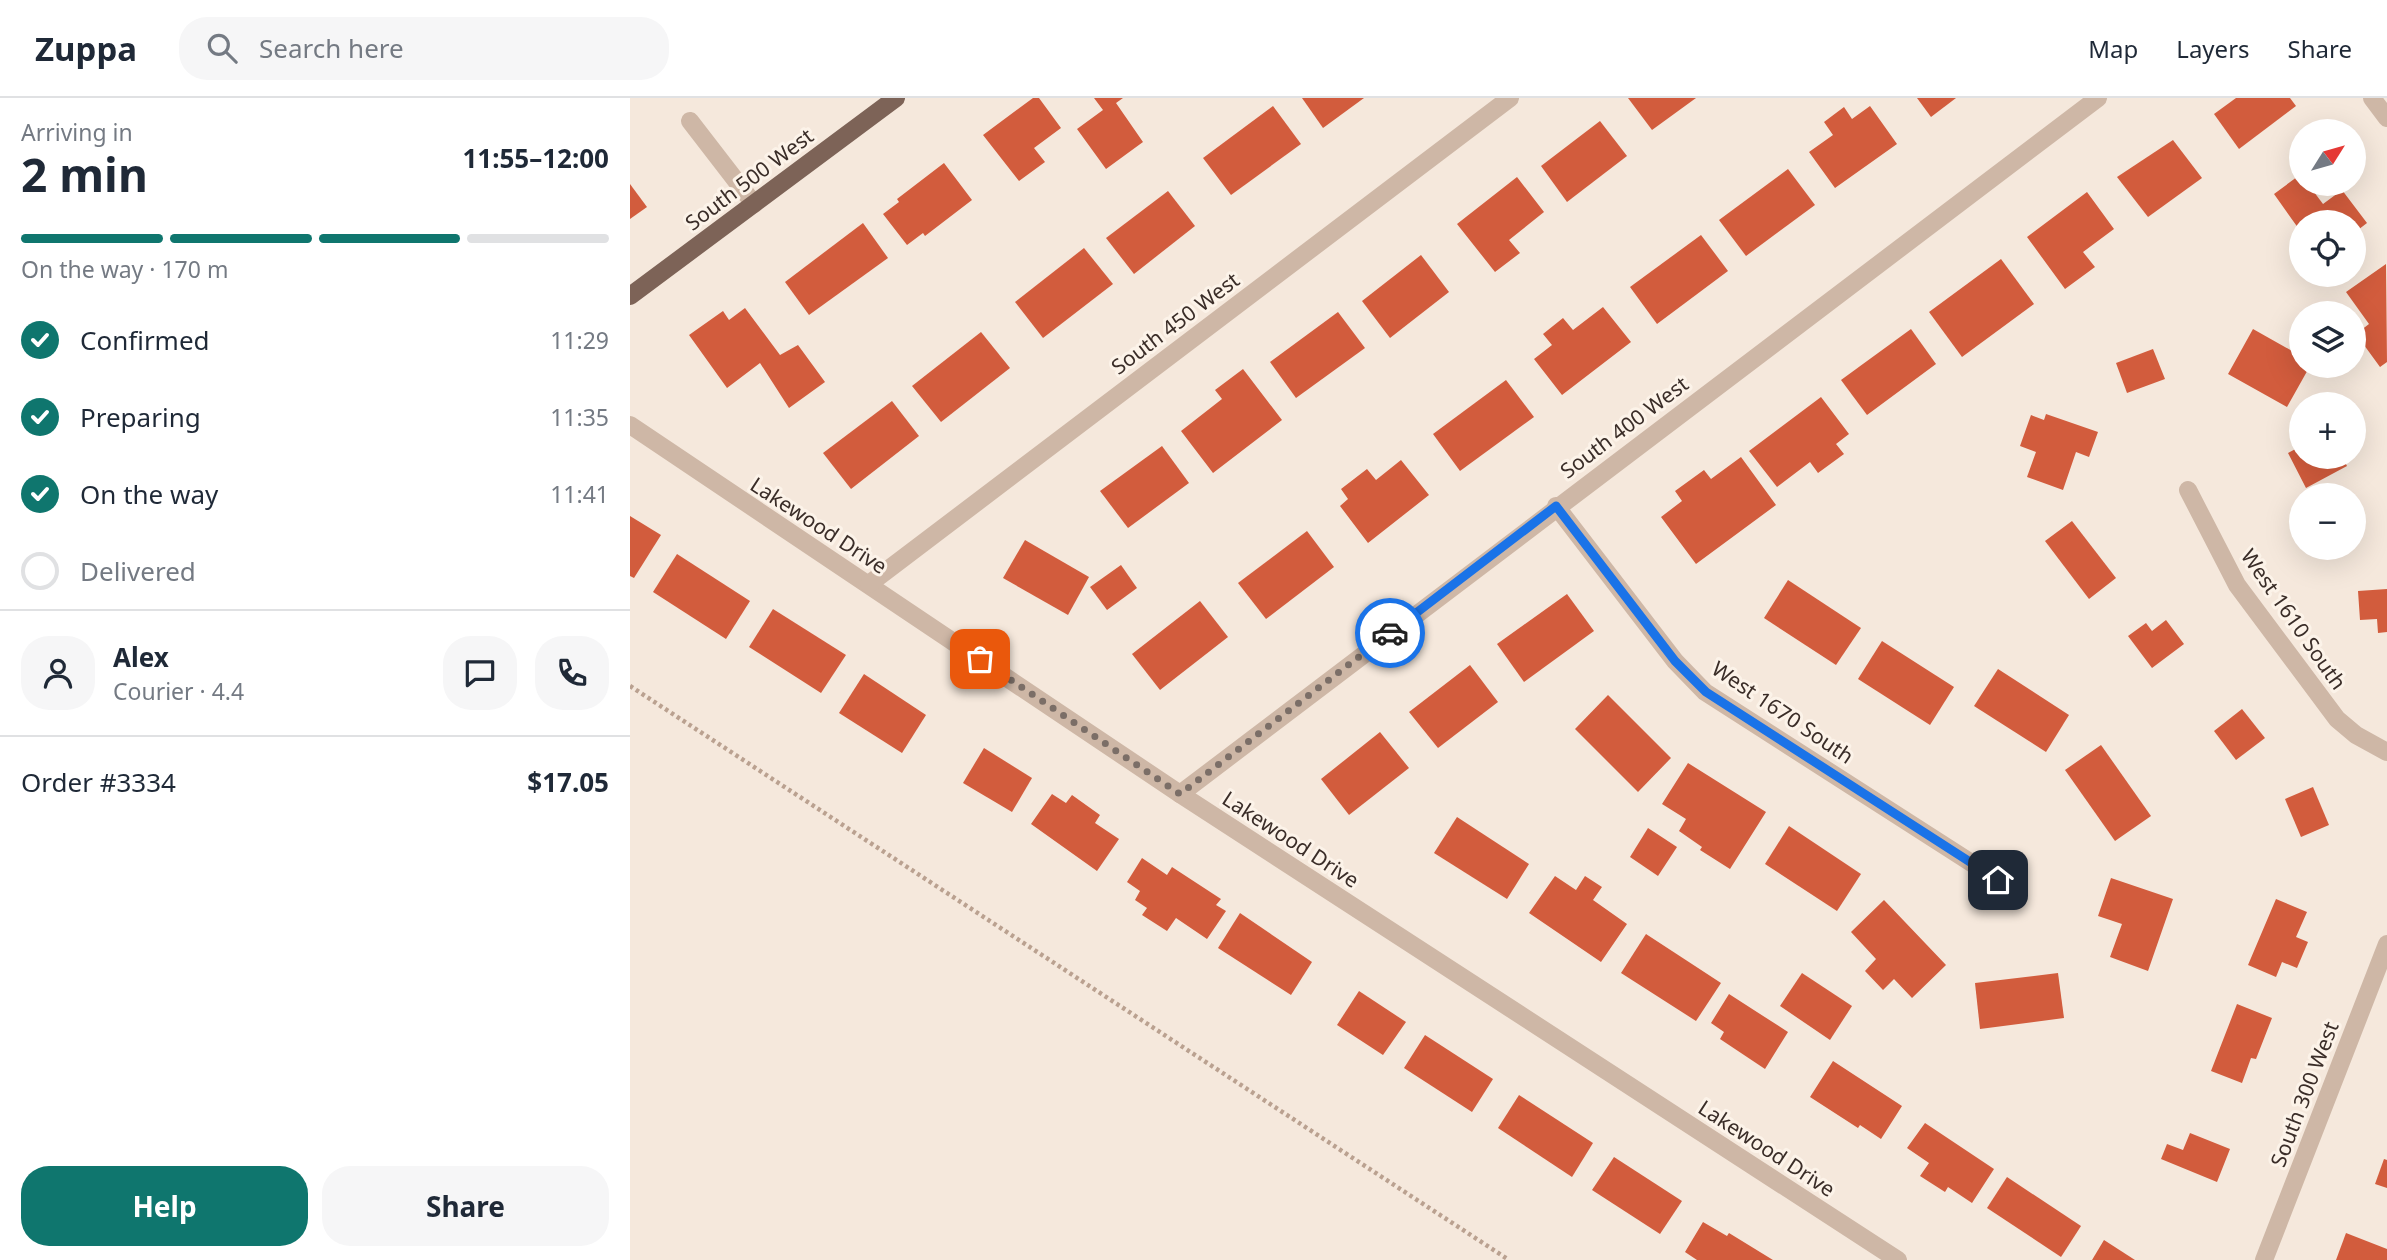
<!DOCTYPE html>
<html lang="en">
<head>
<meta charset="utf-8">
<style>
  body { margin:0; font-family:"Noto Sans",sans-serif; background:#f6f6f7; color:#1f2937; height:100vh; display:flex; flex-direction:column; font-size:26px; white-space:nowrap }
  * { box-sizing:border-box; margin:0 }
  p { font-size:23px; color:#747a83 }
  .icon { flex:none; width:38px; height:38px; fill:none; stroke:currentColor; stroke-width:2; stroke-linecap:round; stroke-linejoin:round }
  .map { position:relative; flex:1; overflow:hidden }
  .sheet { display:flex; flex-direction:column; background:#fff; width:630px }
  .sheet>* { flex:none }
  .needle { width:46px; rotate:53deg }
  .controls { position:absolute; left:1659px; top:21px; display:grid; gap:14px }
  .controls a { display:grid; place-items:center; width:77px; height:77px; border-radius:50%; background:#fff; box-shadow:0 7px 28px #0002; font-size:35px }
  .pin { position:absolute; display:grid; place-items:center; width:60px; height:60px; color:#fff; margin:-30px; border-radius:14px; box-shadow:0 4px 10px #0006 }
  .courier { position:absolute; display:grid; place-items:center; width:70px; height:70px; margin:-35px; border:5px solid #1a73e8; border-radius:50%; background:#fff; color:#222; box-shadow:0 2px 9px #0007 }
  .headline em { font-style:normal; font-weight:700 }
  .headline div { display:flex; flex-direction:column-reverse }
  .headline { display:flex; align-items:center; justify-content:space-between; height:119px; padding:0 21px }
  h1 { font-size:46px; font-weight:700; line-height:52px }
  .bar { display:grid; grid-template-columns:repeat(4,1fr); gap:10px 7px; align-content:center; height:84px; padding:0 21px }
  .bar i { height:9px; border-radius:5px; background:#e0e1e3 }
  .bar .current { background:#0f766e }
  .bar p { grid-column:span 4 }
  .line { display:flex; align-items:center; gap:18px; padding:0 21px; border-top:2px solid #e0e1e3 }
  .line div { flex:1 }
  .round { display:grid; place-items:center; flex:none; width:74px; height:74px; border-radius:28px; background:#f6f6f7 }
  ol { padding:0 21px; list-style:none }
  li { display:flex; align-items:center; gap:21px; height:77px }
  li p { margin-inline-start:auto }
  li .icon { padding:7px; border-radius:50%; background:#0f766e; color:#fff; stroke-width:4 }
  li:last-child { color:#747a83 }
  li i { width:38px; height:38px; border:4px solid #e0e1e3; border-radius:50% }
  .button { display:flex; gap:14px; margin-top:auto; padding:14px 21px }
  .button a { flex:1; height:80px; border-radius:28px; background:#0f766e; color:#fff; font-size:28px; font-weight:700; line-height:80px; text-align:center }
  .button a+a { background:#f6f6f7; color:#1f2937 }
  header { display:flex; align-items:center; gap:42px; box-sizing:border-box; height:98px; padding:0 35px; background:#fff; border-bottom:2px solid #e0e1e3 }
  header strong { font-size:33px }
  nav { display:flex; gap:38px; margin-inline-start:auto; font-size:24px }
  .search { width:490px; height:63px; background:#f6f6f7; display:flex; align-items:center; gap:18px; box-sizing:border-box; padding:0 24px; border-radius:28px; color:#747a83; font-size:26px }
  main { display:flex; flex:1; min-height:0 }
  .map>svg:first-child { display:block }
  .building { fill:#d25c3d }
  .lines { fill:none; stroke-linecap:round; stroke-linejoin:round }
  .path { stroke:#baa190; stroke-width:4.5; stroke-dasharray:3.5 3.5; stroke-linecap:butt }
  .minor { stroke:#ceb7a6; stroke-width:18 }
  .major { stroke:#7d6357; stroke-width:18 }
  .done { stroke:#7b6e67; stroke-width:7; stroke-dasharray:0 12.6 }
  .route { stroke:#1a73e8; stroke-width:9 }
  .labels { text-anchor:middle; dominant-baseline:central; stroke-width:6; stroke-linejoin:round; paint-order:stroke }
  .street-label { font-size:21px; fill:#3a2d28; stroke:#fcf3e9 }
</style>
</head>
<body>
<header>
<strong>Zuppa</strong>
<div class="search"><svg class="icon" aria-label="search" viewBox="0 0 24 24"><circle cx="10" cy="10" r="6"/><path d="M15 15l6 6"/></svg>Search here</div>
<nav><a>Map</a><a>Layers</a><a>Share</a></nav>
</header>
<main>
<section class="sheet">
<div class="headline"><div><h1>2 min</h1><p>Arriving in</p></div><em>11:55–12:00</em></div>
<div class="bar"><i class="current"></i><i class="current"></i><i class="current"></i><i></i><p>On the way · 170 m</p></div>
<ol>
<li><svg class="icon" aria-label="check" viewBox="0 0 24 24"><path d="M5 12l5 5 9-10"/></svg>Confirmed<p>11:29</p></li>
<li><svg class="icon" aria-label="check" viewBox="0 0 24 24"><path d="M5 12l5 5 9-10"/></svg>Preparing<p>11:35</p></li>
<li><svg class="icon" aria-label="check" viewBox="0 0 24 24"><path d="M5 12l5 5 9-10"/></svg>On the way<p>11:41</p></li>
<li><i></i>Delivered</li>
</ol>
<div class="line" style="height:126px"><a class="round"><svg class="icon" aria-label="person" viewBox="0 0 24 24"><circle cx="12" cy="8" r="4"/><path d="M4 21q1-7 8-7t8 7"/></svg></a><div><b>Alex</b><p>Courier · 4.4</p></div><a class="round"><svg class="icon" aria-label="chat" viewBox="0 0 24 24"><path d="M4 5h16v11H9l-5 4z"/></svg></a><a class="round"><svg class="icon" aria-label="phone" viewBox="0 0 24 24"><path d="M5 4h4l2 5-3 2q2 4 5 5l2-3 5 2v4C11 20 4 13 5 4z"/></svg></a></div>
<div class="line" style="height:91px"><div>Order #3334</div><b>$17.05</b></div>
<div class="button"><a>Help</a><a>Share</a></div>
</section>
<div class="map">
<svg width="1757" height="1162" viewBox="0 0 1757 1162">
  <rect width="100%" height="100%" fill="#f5e8dc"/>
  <!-- building -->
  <g class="building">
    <polygon points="403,0 409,0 431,30 404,50 415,64 389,83 353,37"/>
    <polygon points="464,0 493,0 486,5 513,44 476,71 447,31 473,12"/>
    <polygon points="672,0 734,0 693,30"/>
    <polygon points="998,0 1066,0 1022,32"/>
    <polygon points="1287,0 1326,0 1301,19"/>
    <polygon points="1606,0 1660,0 1666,8 1609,51 1584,16"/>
    <polygon points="643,8 671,46 601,97 573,60"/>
    <polygon points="1240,8 1267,46 1205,90 1179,54 1203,37 1194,24 1214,9 1222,21"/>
    <polygon points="970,23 997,58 937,104 911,68"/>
    <polygon points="1543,42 1572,80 1518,119 1487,79"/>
    <polygon points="314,65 342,102 295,138 293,135 277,147 253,116 269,104 267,101"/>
    <polygon points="1158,71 1185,107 1116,158 1089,122"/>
    <polygon points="1671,76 1671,86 1678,86 1693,106 1712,92 1737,125 1724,135 1724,124 1671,124 1671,134 1644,96"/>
    <polygon points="887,79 914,114 879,142 890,155 865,174 827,126"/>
    <polygon points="0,86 17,109 0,121"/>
    <polygon points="538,93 565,128 504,176 476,140"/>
    <polygon points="1457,94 1484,131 1453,154 1465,169 1435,191 1397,139"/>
    <polygon points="233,125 258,160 179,217 155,184"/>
    <polygon points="1071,137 1098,173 1027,226 1000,189"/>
    <polygon points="454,150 483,186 413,240 385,204"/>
    <polygon points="791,157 819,194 760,240 732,203"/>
    <polygon points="1371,161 1404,206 1332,259 1299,214"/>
    <polygon points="1756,166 1757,264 1750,269 1726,236 1739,226 1716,194"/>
    <polygon points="973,209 1001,244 932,297 904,261 922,247 913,236 933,220 943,232"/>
    <polygon points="115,210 150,257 168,247 195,284 159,310 130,265 97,290 59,237 93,213 99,222"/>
    <polygon points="708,214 735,250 666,300 640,264"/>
    <polygon points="1281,231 1306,266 1237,317 1211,282"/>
    <polygon points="1623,231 1671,258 1671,268 1680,268 1657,309 1598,276"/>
    <polygon points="351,234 380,270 311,324 282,288"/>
    <polygon points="1523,251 1535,281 1497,295 1486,265"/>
    <polygon points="613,271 652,322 583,375 551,333 592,301 585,292"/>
    <polygon points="876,282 904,319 830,373 803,336"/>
    <polygon points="1191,299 1219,336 1206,346 1214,356 1188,375 1180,364 1147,389 1119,353"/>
    <polygon points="262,303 289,338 221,391 193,355"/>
    <polygon points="1416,316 1468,334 1459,359 1446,354 1433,392 1397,379 1406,354 1390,348 1401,317 1414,322"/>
    <polygon points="532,348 559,385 498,430 470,393"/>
    <polygon points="1671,348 1671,359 1712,359 1717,368 1676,390 1658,355"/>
    <polygon points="1111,359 1146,407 1066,466 1031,419 1052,403 1045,393 1074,372 1081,381"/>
    <polygon points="771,362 799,397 738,445 710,408 718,401 711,391 737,371 746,382"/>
    <polygon points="0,418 31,437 4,480 0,478"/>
    <polygon points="1442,423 1486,480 1459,501 1415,443"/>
    <polygon points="677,433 704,469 636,521 608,485"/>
    <polygon points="395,442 459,479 438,517 373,480"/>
    <polygon points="47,456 120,503 96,541 23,494"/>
    <polygon points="491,467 507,490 477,512 460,489"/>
    <polygon points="1158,482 1231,530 1206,567 1134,520"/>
    <polygon points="1757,491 1757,534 1748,535 1747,521 1730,522 1728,493"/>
    <polygon points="937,496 964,533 894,584 867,546"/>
    <polygon points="570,503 598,539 530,592 502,556"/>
    <polygon points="143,511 216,557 191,595 119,549"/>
    <polygon points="1536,522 1554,546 1522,570 1498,538 1516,525 1522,533"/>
    <polygon points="1252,543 1324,589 1300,627 1228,581"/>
    <polygon points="840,567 868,604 808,650 779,614"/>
    <polygon points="1368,571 1439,617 1416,654 1344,608"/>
    <polygon points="234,576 296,617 272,655 209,615"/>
    <polygon points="978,597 1041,660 1008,694 945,631"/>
    <polygon points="1612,611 1635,640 1606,662 1584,633"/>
    <polygon points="750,634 779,670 719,717 691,681"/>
    <polygon points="1471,647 1521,718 1485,743 1435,672"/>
    <polygon points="354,650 402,680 382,714 333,685"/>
    <polygon points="1058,665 1136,714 1100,771 1070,752 1072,749 1049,733 1056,721 1032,706"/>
    <polygon points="1683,689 1699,727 1671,739 1655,701"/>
    <polygon points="422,696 436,705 442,697 470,717 465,725 489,741 467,773 401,726"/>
    <polygon points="827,719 899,766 877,801 804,755"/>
    <polygon points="1159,728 1231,776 1207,813 1135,766"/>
    <polygon points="1018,730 1047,749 1028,778 1000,759"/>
    <polygon points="512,760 537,777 542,769 591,801 586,807 596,813 577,841 546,820 537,833 512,817 517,810 505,802 510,793 497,784"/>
    <polygon points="925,778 946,792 955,778 972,789 963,802 997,826 971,864 899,815"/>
    <polygon points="1481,780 1543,801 1518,873 1480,859 1492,826 1468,818"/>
    <polygon points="1646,801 1677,814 1666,839 1678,844 1667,870 1652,864 1646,879 1618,867"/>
    <polygon points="1254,802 1316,867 1282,900 1264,881 1253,892 1235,873 1246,861 1221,834"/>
    <polygon points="610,815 682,864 661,897 588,850"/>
    <polygon points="1016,836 1091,885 1066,923 991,875"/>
    <polygon points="1172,875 1222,908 1200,942 1150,908"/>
    <polygon points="1428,875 1434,920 1350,931 1345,885"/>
    <polygon points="729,893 776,924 753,957 707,927"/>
    <polygon points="1099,896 1158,934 1135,971 1090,941 1094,934 1081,925"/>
    <polygon points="1607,906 1642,920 1626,961 1621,960 1612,985 1581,973"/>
    <polygon points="795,937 863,981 842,1014 774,970"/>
    <polygon points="1203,963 1272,1008 1251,1041 1230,1027 1228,1030 1180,999"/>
    <polygon points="889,997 963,1045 942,1079 868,1030"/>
    <polygon points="1295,1025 1364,1071 1342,1105 1318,1089 1315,1094 1290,1078 1299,1065 1277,1050"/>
    <polygon points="1560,1035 1600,1051 1587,1084 1531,1061 1537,1046 1553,1052"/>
    <polygon points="984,1059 1052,1103 1030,1136 962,1092"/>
    <polygon points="1754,1061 1757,1062 1757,1090 1745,1086"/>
    <polygon points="1377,1079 1451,1128 1431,1159 1357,1110"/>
    <polygon points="1073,1124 1097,1138 1099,1135 1143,1162 1067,1162 1055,1154"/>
    <polygon points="1716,1135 1757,1151 1757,1162 1706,1162"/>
    <polygon points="1474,1142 1505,1162 1462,1162"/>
  </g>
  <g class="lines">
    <!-- path -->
    <polyline class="path" points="0,588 879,1162"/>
    <!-- minor -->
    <g class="minor">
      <polyline points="1742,0 1757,20"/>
      <polyline points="60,23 124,106"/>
      <polyline points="0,327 550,696 1268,1162"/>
      <polyline points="1558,392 1607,487 1707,621 1726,637 1757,654"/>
      <polyline points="926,408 1045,563 1075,594 1368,782"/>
      <polyline points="239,486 880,0"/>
      <polyline points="550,696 1468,0"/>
      <polyline points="1634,1162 1757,846"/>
    </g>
    <!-- major -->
    <polyline class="major" points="0,198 266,0"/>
  </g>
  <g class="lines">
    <!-- done -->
    <polyline class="done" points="350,561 550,696 760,535"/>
    <!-- route -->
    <polyline class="route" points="760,535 926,408 1045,563 1076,594 1368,782"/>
  </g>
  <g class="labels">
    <!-- street labels -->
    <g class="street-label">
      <text transform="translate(119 81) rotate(-37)">South 500 West</text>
      <text transform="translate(545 225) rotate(-37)">South 450 West</text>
      <text transform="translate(994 329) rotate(-37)">South 400 West</text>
      <text transform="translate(189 427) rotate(33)">Lakewood Drive</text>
      <text transform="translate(1664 521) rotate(55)">West 1610 South</text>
      <text transform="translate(1153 614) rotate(34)">West 1670 South</text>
      <text transform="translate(661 741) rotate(33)">Lakewood Drive</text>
      <text transform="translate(1674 996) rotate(-69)">South 300 West</text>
      <text transform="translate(1137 1050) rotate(33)">Lakewood Drive</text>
    </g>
  </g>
</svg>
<div class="controls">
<a><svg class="needle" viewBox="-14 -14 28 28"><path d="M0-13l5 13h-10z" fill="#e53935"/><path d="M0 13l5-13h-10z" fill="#747a83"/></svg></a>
<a><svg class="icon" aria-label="locate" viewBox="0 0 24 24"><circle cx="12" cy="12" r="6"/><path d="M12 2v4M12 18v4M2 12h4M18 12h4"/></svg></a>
<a><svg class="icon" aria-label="layers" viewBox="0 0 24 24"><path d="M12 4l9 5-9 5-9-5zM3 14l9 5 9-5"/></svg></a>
<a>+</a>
<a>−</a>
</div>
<div class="pin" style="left:350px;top:561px;background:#ea580c"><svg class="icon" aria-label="bag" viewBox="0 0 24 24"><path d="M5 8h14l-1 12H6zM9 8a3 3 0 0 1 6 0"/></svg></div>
<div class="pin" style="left:1368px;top:782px;background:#1f2937"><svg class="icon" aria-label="home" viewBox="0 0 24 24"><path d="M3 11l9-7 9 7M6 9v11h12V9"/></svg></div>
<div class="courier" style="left:760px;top:535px"><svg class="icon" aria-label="car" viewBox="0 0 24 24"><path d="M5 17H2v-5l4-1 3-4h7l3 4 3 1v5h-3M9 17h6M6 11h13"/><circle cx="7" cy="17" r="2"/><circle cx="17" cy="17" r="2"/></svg></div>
</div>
</main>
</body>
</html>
